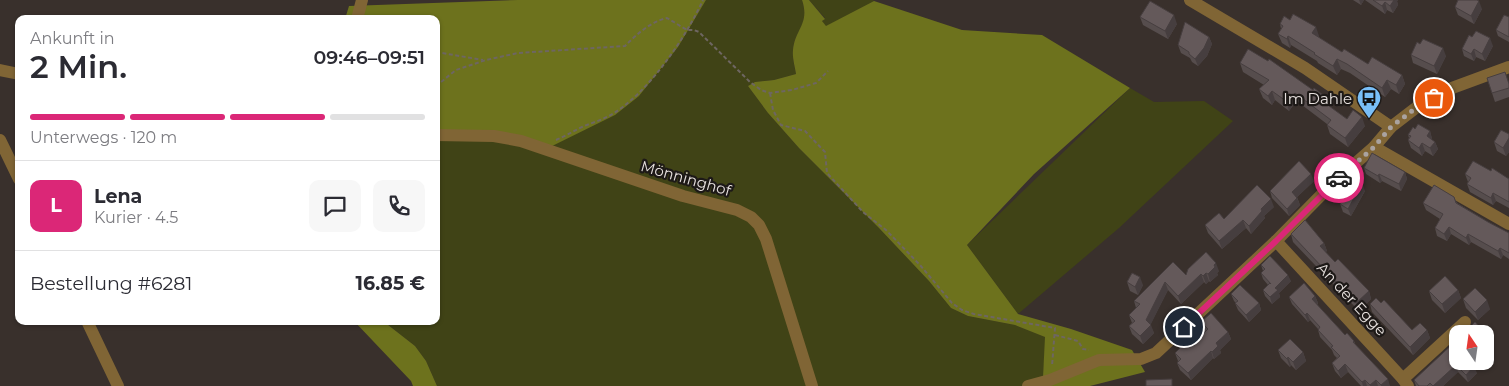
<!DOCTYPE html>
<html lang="de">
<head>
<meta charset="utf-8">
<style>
  body { margin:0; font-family:Montserrat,sans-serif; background:#f7f7f7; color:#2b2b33; height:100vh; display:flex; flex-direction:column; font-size:19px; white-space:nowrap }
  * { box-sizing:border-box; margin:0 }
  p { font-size:16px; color:#7c7c81 }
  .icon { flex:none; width:28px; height:28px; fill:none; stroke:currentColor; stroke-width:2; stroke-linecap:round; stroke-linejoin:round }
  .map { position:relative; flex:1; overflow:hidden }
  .side { position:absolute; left:15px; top:15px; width:425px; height:310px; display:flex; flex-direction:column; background:#fff; border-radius:10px; box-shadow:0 1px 4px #0004 }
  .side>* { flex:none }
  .needle { width:32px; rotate:347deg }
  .fabs { position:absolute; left:1449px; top:325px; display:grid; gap:10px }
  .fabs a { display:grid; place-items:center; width:45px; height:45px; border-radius:10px; background:#fff; box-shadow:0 1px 4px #0004; font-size:25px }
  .pin { position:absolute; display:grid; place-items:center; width:42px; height:42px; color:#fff; margin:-21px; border:2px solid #fff; border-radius:50%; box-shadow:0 1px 5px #0007 }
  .courier { position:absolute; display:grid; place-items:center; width:50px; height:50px; margin:-25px; border:4px solid #db2777; border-radius:50%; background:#fff; color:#222; box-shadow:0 1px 6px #0007 }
  .headline em { font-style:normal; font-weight:600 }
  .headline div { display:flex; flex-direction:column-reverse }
  .headline { display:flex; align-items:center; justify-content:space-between; height:85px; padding:0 15px }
  h1 { font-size:32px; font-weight:600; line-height:38px }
  .bar { display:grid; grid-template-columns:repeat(4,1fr); gap:8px 5px; align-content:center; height:60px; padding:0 15px }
  .bar i { height:6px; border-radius:4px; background:#e1e1e2 }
  .bar .active { background:#db2777 }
  .bar p { grid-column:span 4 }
  .line { display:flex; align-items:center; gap:12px; padding:0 15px; border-top:1px solid #e1e1e2 }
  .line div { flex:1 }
  .round { display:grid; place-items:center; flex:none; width:52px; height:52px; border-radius:10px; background:#f7f7f7 }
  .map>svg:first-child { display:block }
  .green { fill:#404316 }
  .forest { fill:#6d721d }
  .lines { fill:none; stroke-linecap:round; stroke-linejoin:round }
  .path { stroke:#6e6662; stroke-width:2; stroke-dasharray:4 2.5; stroke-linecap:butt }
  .street { stroke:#806535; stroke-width:12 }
  .wall { fill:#564d4d }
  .shaded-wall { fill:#463e3f }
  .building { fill:#64595a; stroke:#463e3f }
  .done { stroke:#aaa3a0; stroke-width:5; stroke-dasharray:0 9 }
  .route { stroke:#db2777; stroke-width:6 }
  .labels { text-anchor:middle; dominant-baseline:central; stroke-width:4.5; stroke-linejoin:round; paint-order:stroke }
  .poi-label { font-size:15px; fill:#e7e1de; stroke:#1d1917; text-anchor:end }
  .street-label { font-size:15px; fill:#e7e1de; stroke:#1d1917 }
</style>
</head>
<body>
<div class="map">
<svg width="1509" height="386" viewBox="0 0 1509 386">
  <rect width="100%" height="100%" fill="#39302c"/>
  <!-- green -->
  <g class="green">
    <path d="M 706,0 L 802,0 C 810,25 795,29 793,50 C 792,58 795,67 796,74 L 774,80 L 755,82 L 748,86 L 768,113 L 799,148 L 879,228 L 929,281 L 951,308 L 968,316 L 1015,325 L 1046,337 L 1043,377 L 1039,386 L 437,386 L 426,361 L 415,346 L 383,321 L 436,321 L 436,138 L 639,96 L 678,47 Z"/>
    <polygon points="809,0 873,0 874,1 826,27 822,21 825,18"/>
    <polygon points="1130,88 1154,102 1204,101 1233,121 1119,228 1018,314 967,245"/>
  </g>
  <!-- forest -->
  <g class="forest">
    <polygon points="518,0 706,0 678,47 639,96 615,115 544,150 506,140 436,138 436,19 345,19 349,6"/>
    <path d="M 802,0 L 809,0 L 825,19 L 822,21 L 826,26 L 874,1 L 962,30 L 1042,35 L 1130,88 L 1034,174 L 967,245 L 1018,314 L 1071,329 L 1132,350 L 1145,372 L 1090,386 L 1040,386 L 1043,377 L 1045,337 L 1015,325 L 968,316 L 951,308 L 929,281 L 879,228 L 799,148 L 768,113 L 748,86 L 755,82 L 774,80 L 796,74 C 795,67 792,57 793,50 C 795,29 810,24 802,0 Z"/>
    <polygon points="354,321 383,321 415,346 426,361 437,386 413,386 411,381"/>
  </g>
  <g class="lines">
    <!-- path -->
    <g class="path">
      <polyline points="436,52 483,60"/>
      <path d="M 436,86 L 456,70 L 486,60 L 518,53 L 625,46 C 637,34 650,22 667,18 L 687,30 L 694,30 L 699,32 L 750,82 L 761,90 L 770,93 L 792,90 L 816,83 L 828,71"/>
      <polyline points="770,93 773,110 781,125 805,131 825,152 827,173 863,212 886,230 920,265 952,303 962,310 974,314 1055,328 1052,366"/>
      <path d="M 556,140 C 565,136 574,131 584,126 C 592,123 601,120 609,116 C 647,95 685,39 703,0"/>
      <polyline points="1055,335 1078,341 1083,349 1089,350"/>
    </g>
    <!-- street -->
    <g class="street">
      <polyline points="1190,0 1305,68 1391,127"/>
      <polyline points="357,19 362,0"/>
      <polyline points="0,70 19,74"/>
      <polyline points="436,135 494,136 521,141 683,196 737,210 751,217 759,225 766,239 812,386"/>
      <polyline points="0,140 19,179"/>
      <polyline points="1374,147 1509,224"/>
      <polyline points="1276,241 1403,379 1408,386"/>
      <polyline points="87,321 118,386"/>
      <polyline points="1403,379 1465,322"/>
      <polyline points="1028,386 1050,380 1099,360 1141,359 1156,353 1276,241 1334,182 1374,147 1391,127 1417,107 1452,88 1509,67"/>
    </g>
  </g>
  <!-- wall -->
  <g class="wall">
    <polygon points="1353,0 1364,0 1361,5"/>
    <polygon points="1365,0 1398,0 1397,1 1398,5 1393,13 1387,10 1385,14"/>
    <polygon points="1455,7 1482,9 1474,24 1458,15"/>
    <polygon points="1140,17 1177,24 1168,39 1143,25"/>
    <polygon points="1509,17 1509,42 1498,36 1496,30"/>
    <polygon points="1280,24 1319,36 1318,37 1342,52 1368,64 1402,75 1405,84 1399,94 1391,89 1385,97 1350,73 1341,69 1337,75 1318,63 1317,61 1291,45 1290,48 1282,43 1278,34 1281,29"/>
    <polygon points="1209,37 1212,44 1207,56 1198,66 1192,62 1190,58 1181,53 1178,45"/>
    <polygon points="1420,44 1446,56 1437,74 1413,63 1411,55"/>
    <polygon points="1493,46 1485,61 1476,57 1474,61 1464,56 1462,49"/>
    <polygon points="1240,63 1331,108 1347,119 1365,126 1348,147 1330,134 1327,125 1327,124 1298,102 1296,104 1295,103 1289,111 1275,100 1272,105 1263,98 1259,89 1264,85 1243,72"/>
    <polygon points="1487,78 1509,83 1509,97 1495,102"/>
    <polygon points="1415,129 1430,131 1432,139 1432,140 1435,142 1438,149 1433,156 1425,151 1422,156 1411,148 1408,140 1409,138 1408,135"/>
    <polygon points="1509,134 1509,152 1506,156 1497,151 1494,142"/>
    <polygon points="1364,168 1405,172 1407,179 1401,191 1382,181 1380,183 1366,174"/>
    <polygon points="1491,171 1509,179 1509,208 1496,201 1493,205 1470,192 1467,184 1468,182 1465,174"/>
    <polygon points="1314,181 1297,197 1300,205 1289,216 1272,198 1270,191"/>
    <polygon points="1352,185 1365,191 1351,216 1343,212 1338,198"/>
    <polygon points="1454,197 1457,203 1488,222 1509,233 1509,259 1503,255 1501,259 1471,242 1469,245 1451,234 1447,241 1437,236 1435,228 1440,219 1426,210 1423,203"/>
    <polygon points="1274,207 1264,216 1265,218 1251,234 1246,228 1222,249 1208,233 1205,225 1224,219"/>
    <polygon points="1291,234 1324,243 1327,251 1325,252 1335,262 1369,291 1371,299 1359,311 1293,242"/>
    <polygon points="1173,262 1186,275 1219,271 1217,273 1218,275 1210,282 1209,281 1206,284 1204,282 1181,304 1168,290 1150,325 1154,333 1143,344 1132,334 1129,326 1132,323 1129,315 1136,308 1134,301"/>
    <polygon points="1261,265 1291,281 1279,293 1280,297 1272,304 1265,296 1263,290 1268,285 1263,279 1261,273 1263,271"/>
    <polygon points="1127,282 1143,285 1138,295 1130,291"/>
    <polygon points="1458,290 1461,298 1445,313 1432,300 1429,291"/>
    <polygon points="1231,294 1259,303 1261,310 1249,322 1238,310 1235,303 1236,303 1234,301"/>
    <polygon points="1315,296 1318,303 1317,305 1345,335 1354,341 1356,346 1390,386 1361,386 1348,372 1341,378 1335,371 1332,363 1337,358 1334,355 1332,350 1320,337 1318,330 1318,329 1310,320 1308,322 1292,304 1289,297"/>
    <polygon points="1463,299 1490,309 1478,320 1466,308"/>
    <polygon points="1381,303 1412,330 1427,330 1430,338 1413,355 1372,312 1370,304"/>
    <polygon points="1201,322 1228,332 1231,339 1220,350 1221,353 1214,359 1213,358 1191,380 1180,370 1177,363 1178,361 1175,353 1195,342 1205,331 1204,329"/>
    <polygon points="1278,350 1303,352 1306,361 1296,370 1291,365 1290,367 1281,358"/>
    <polygon points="1458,361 1477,373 1468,382 1458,372 1443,386 1416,386 1414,380"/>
  </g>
  <!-- shaded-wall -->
  <g class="shaded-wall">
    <polygon points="1359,0 1364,0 1361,5"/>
    <polygon points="1394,0 1398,0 1397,1 1398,5 1393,13 1390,6"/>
    <polygon points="1479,1 1482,9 1474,24 1471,16"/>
    <polygon points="1385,2 1387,10 1385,14 1382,6"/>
    <polygon points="1174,15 1177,24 1168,39 1165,31"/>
    <polygon points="1316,27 1319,36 1315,42 1312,33"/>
    <polygon points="1288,36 1291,45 1290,48 1287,39"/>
    <polygon points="1209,37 1212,44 1207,56 1198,66 1195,59"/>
    <polygon points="1490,38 1493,46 1485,61 1482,54"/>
    <polygon points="1443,48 1446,56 1437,74 1434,66"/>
    <polygon points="1474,49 1476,57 1474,61 1471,54"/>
    <polygon points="1337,59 1341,69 1337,75 1333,66"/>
    <polygon points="1402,75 1405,84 1399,94 1396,85"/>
    <polygon points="1387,80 1391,89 1385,97 1382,88"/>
    <polygon points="1272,91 1275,100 1272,105 1268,96"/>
    <polygon points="1295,93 1298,102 1296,104 1293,95"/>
    <polygon points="1291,94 1295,103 1289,111 1286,101"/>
    <polygon points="1328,99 1332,108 1325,103"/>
    <polygon points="1362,117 1365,126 1348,147 1345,138"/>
    <polygon points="1430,131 1432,139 1429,144 1427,136"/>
    <polygon points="1509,138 1509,152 1506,156 1503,148"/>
    <polygon points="1435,142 1438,149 1433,156 1430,148"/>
    <polygon points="1422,143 1425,151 1422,156 1419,148"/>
    <polygon points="1405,172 1407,179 1401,191 1399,184"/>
    <polygon points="1311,174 1314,181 1294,200 1292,192"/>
    <polygon points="1379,174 1382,181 1380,183 1378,176"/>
    <polygon points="1362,183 1365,191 1351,216 1348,209"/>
    <polygon points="1493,193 1496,201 1493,205 1491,198"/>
    <polygon points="1297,198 1300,205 1289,216 1287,209"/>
    <polygon points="1271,199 1274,207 1264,216 1265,218 1251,234 1249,226 1261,209"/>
    <polygon points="1243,220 1246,228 1222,249 1219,241"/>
    <polygon points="1449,227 1451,234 1447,241 1444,234"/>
    <polygon points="1468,234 1471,242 1469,245 1466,238"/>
    <polygon points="1324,243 1327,251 1323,254 1320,246"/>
    <polygon points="1500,248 1503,255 1501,259 1498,251"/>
    <polygon points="1216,263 1219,271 1217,273 1218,275 1210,282 1208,274"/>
    <polygon points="1206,273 1209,281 1206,284 1203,276"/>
    <polygon points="1201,274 1204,282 1181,304 1178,296"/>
    <polygon points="1288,275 1291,281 1279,293 1280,297 1272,304 1270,297 1275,288"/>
    <polygon points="1140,277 1143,285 1138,295 1135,287"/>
    <polygon points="1165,282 1168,290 1149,328 1151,325 1154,333 1143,344 1140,336 1146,320"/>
    <polygon points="1458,290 1461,298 1445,313 1442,304"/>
    <polygon points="1369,291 1371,299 1359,311 1356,303"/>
    <polygon points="1315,296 1318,303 1314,307 1312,299"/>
    <polygon points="1487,300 1490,309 1478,320 1475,312"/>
    <polygon points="1259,303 1261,310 1249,322 1246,315"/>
    <polygon points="1307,313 1310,320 1308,322 1305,315"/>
    <polygon points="1427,330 1430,338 1413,355 1410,347"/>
    <polygon points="1228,332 1231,339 1220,350 1221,353 1214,359 1212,352 1216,343"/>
    <polygon points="1211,351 1213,358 1191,380 1188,373"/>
    <polygon points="1303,352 1306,361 1296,370 1293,362"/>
    <polygon points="1288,357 1291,365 1290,367 1287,359"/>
    <polygon points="1345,364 1348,372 1341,378 1338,371"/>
    <polygon points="1456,365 1458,372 1443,386 1433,386"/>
    <polygon points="1474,366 1477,373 1468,382 1466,375"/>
    <polygon points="1388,379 1390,386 1381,386 1381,385"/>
    <polygon points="1365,380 1367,386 1363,386 1362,382"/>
    <polygon points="1376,380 1378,386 1370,386 1370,385"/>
  </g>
  <!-- building -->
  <g class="building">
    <polygon points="1373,0 1394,0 1390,6 1385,2 1382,6"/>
    <polygon points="1458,0 1477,0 1479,1 1471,16 1455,7"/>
    <polygon points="1150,1 1174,15 1165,31 1140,17"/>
    <polygon points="1293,14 1316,27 1312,33 1342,52 1344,49 1368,64 1372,57 1402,75 1396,85 1387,80 1382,88 1347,64 1337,59 1333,66 1314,54 1315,53 1288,36 1287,39 1278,34 1283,26 1280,24 1284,16 1290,20"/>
    <polygon points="1504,15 1509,17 1509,37 1496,30"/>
    <polygon points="1185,22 1209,37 1204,48 1195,59 1189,54 1189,52 1178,45"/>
    <polygon points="1476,31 1490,38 1482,54 1474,49 1471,54 1462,49 1469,35 1472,37"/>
    <polygon points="1423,39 1443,48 1434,66 1411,55 1417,42 1420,44"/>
    <polygon points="1248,49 1268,61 1269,59 1313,90 1314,88 1328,99 1325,103 1347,119 1353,110 1362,117 1345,138 1327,125 1331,120 1295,93 1293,95 1291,94 1286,101 1272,91 1268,96 1259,89 1269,80 1240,63"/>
    <polygon points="1505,72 1509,84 1509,88 1492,93 1487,78"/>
    <polygon points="1418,124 1430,131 1427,136 1435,142 1430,148 1422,143 1419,148 1408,140 1411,136 1408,135 1413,127 1415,129"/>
    <polygon points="1501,130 1509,134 1509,138 1503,148 1494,142"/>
    <polygon points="1372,153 1405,172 1399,184 1379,174 1378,176 1364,168"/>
    <polygon points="1299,161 1311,174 1292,192 1297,198 1287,209 1270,191"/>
    <polygon points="1473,161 1491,171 1492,168 1509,179 1509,202 1493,193 1491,198 1467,184 1471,178 1465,174"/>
    <polygon points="1355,179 1362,183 1348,209 1340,204 1343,200 1338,198 1347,182 1352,185"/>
    <polygon points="1257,185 1271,199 1261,209 1262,211 1249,226 1243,220 1219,241 1205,225 1219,213 1224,219"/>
    <polygon points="1434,185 1454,197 1456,203 1488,222 1509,233 1509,253 1500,248 1498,251 1468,234 1466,238 1449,227 1444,234 1435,228 1443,214 1423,203"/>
    <polygon points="1305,220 1324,243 1320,246 1335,262 1338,259 1369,291 1356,303 1291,234"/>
    <polygon points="1206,252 1216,263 1214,265 1215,267 1208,274 1206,273 1203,276 1201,274 1178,296 1165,282 1146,320 1151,325 1140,336 1129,326 1135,321 1129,315 1140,304 1134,301 1173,262 1186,275 1188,269"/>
    <polygon points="1270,256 1288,275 1275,288 1278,290 1270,297 1263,290 1270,283 1271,284 1261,273 1265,269 1261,265"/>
    <polygon points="1132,273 1140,277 1135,287 1127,282"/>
    <polygon points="1445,276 1458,290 1442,304 1429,291"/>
    <polygon points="1304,283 1315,296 1312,299 1345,335 1347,333 1354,341 1353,342 1388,379 1381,385 1376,380 1370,385 1365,380 1362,382 1345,364 1338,371 1332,363 1340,356 1331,347 1333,346 1318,330 1320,327 1307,313 1305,315 1289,297"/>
    <polygon points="1240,285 1259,303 1246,315 1235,303 1238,301 1231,294"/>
    <polygon points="1475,288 1487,300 1475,312 1463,299"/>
    <polygon points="1376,298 1381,303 1384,300 1412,330 1420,323 1427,330 1410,347 1370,304"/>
    <polygon points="1211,313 1228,332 1216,343 1218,346 1212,352 1211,351 1188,373 1177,363 1181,359 1175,353 1190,338 1195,342 1208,329 1201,322"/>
    <polygon points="1475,322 1484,332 1482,334 1463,334"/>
    <polygon points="1290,339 1303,352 1293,362 1288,357 1287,359 1278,350"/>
    <polygon points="1458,339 1458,361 1470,361 1474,366 1466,375 1456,365 1433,386 1430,383 1427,386 1419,386 1414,380"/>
    <polygon points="1172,379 1172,386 1146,386 1146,380"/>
  </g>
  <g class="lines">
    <!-- done -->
    <polyline class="done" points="1339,178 1374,147 1391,127 1417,107 1434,98"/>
    <!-- route -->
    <polyline class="route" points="1184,327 1276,241 1339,178"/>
  </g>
  <!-- icons -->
  <defs>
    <symbol id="bus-pin" viewBox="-11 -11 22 30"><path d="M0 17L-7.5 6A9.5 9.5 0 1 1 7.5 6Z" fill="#79bff8" stroke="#1d1917"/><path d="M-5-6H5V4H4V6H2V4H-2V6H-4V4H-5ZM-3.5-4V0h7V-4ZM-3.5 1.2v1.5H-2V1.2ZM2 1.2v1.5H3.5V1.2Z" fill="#111"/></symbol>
  </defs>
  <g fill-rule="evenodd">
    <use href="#bus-pin" x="1355" y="84" width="28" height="38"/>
  </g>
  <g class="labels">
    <!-- poi labels -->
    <g class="poi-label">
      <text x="1352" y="98">Im Dahle</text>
    </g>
    <!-- street labels -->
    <g class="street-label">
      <text transform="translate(686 178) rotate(16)">Mönninghof</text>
      <text transform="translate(1352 299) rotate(47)">An der Egge</text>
    </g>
  </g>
</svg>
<div class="fabs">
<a><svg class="needle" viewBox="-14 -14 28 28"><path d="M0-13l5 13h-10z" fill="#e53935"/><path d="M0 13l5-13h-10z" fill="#7c7c81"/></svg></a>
</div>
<div class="pin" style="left:1434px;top:98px;background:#ea580c"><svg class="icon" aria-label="bag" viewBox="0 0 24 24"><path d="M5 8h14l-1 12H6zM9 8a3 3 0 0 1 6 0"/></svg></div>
<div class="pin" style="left:1184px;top:327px;background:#1f2937"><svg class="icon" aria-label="home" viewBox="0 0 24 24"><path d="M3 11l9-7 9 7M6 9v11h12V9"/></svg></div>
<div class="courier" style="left:1339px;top:178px"><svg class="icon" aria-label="car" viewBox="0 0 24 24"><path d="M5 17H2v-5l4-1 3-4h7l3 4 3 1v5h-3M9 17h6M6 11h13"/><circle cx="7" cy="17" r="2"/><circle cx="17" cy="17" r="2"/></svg></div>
<section class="side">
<div class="headline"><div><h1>2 Min.</h1><p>Ankunft in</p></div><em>09:46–09:51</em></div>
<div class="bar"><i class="active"></i><i class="active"></i><i class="active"></i><i></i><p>Unterwegs · 120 m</p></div>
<div class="line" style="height:90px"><b class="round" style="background:#db2777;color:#fff">L</b><div><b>Lena</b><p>Kurier · 4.5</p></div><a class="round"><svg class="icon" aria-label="chat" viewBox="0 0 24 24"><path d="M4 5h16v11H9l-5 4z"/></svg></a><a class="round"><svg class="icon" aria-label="phone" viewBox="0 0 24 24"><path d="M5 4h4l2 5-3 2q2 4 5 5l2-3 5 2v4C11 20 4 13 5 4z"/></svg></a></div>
<div class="line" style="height:65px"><div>Bestellung #6281</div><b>16.85 €</b></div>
</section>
</div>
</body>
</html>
